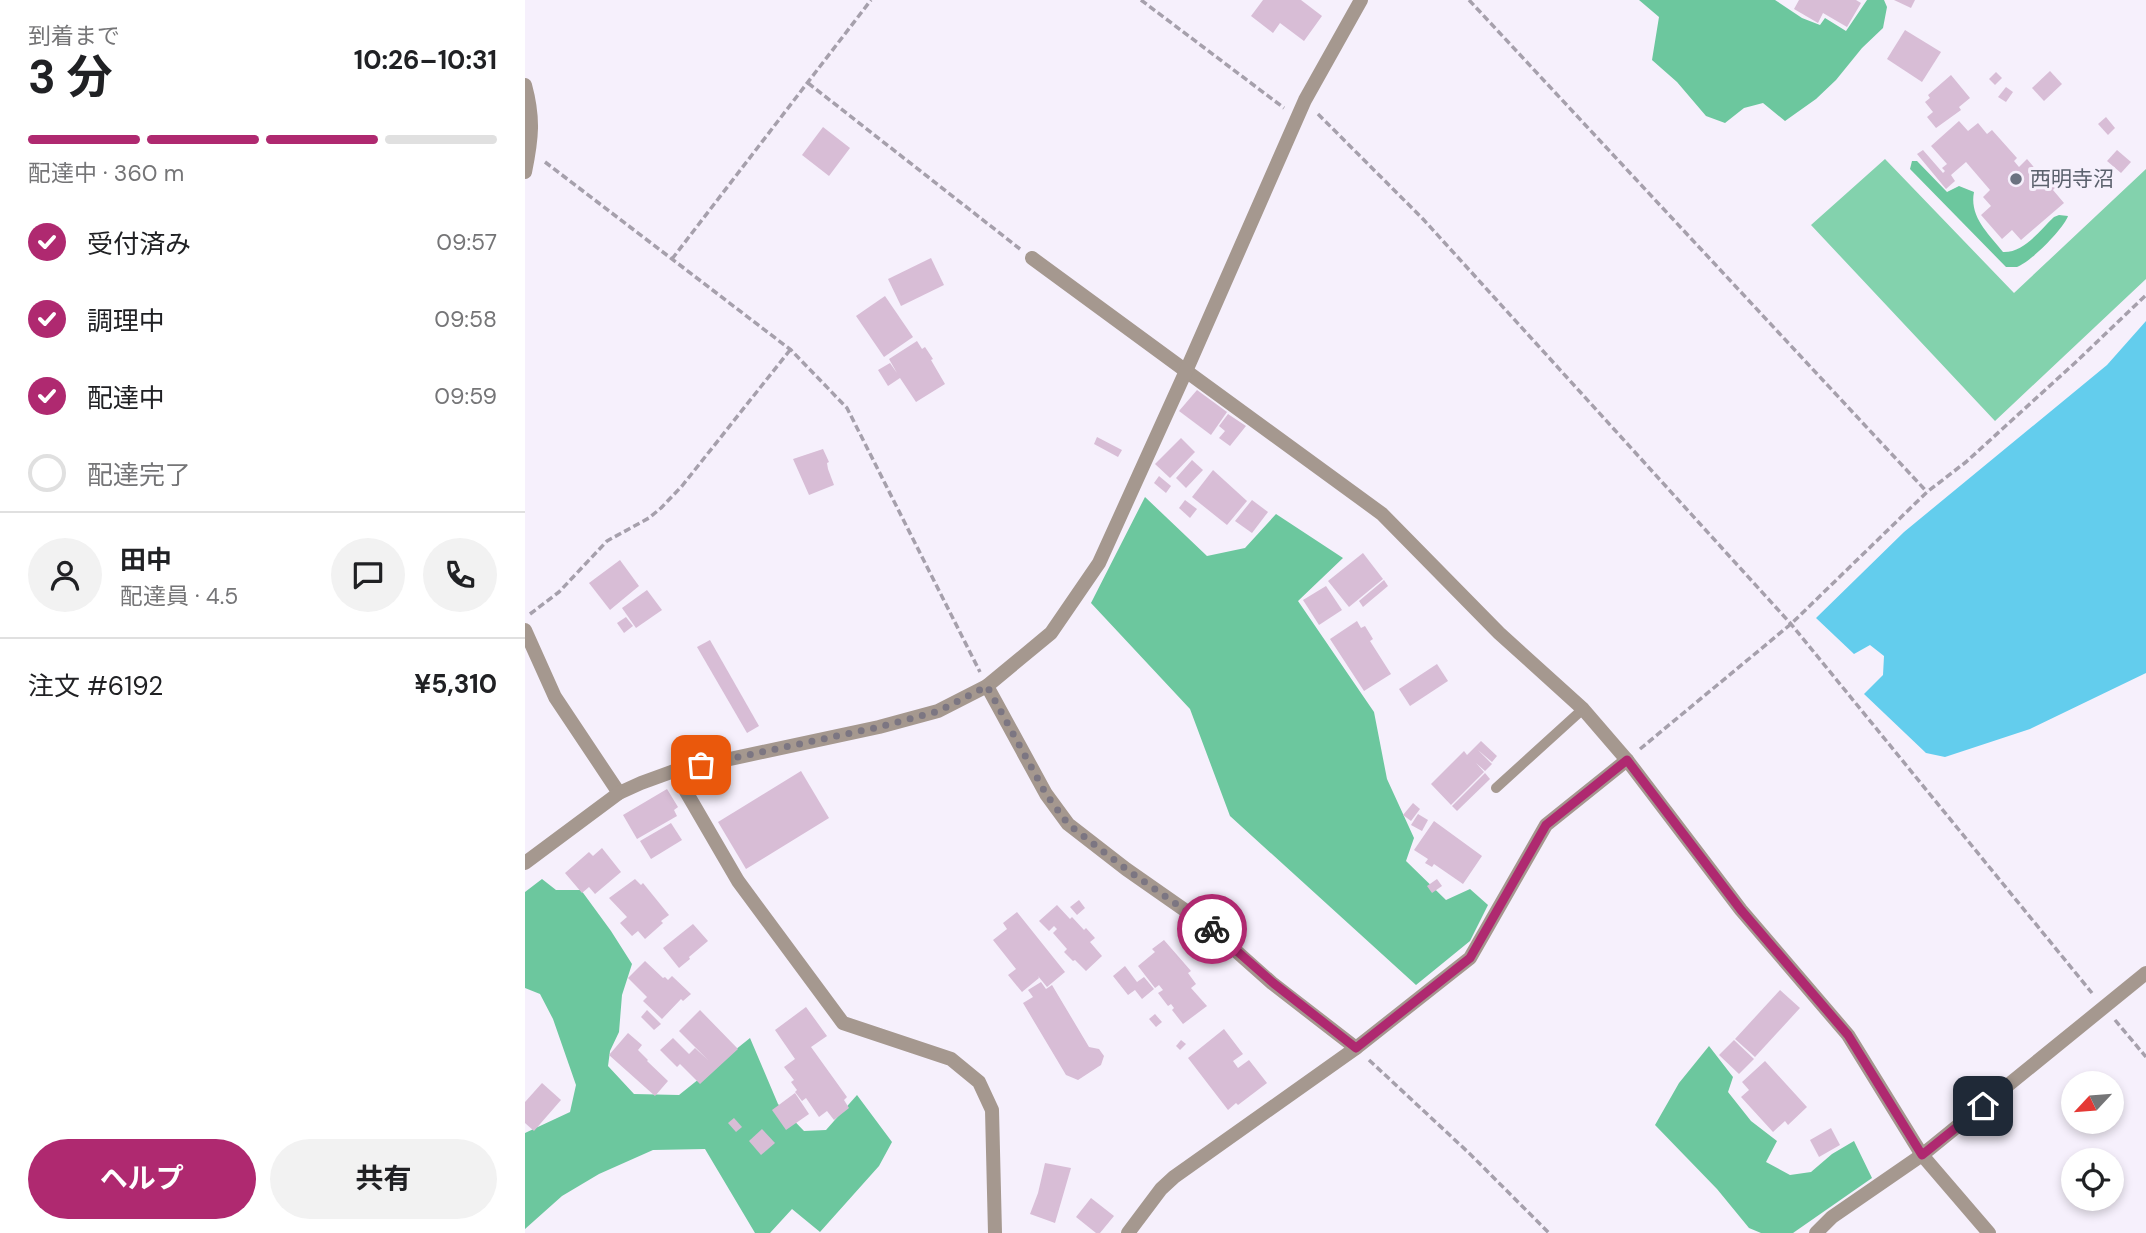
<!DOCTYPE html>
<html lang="ja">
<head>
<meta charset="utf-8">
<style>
  body { margin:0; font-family:"DM Sans","Noto Sans JP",sans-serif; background:#f2f2f2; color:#202124; height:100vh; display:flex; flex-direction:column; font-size:26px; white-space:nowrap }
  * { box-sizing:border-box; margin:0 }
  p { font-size:23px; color:#757577 }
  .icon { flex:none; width:38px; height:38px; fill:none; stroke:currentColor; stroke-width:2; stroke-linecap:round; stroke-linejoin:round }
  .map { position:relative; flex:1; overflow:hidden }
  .details { display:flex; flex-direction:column; background:#fff; width:525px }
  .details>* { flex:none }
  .needle { width:46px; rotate:244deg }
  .buttons { position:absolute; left:1536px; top:1071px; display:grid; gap:14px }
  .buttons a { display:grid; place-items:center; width:63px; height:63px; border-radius:50%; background:#fff; box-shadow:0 4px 10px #0003; font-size:35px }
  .pin { position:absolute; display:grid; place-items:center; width:60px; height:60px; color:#fff; margin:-30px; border-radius:14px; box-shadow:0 4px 10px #0006 }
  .courier { position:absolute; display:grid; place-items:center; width:70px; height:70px; margin:-35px; border:5px solid #af2970; border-radius:50%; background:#fff; color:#222; box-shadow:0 2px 9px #0007 }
  .headline em { font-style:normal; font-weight:700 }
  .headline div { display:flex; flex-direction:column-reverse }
  .headline { display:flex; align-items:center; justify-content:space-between; height:119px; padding:0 28px }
  h1 { font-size:46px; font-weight:700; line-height:52px }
  .bar { display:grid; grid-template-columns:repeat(4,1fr); gap:10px 7px; align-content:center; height:84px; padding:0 28px }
  .bar i { height:9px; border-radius:5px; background:#e0e0e0 }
  .bar .on { background:#af2970 }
  .bar p { grid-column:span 4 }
  .line { display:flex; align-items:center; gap:18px; padding:0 28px; border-top:2px solid #e0e0e0 }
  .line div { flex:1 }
  .round { display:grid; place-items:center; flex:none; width:74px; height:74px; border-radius:37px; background:#f2f2f2 }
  ol { padding:0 28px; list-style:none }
  li { display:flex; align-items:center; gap:21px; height:77px }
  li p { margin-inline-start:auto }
  li .icon { padding:7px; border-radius:50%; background:#af2970; color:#fff; stroke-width:4 }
  li:last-child { color:#757577 }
  li i { width:38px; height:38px; border:4px solid #e0e0e0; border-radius:50% }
  .button { display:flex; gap:14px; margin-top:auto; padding:14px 28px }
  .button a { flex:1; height:80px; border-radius:42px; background:#af2970; color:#fff; font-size:28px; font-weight:700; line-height:80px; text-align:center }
  .button a+a { background:#f2f2f2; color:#202124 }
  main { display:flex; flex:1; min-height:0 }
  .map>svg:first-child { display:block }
  .green { fill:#83d2ad }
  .forest { fill:#6cc79e }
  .water { fill:#63cded }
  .building { fill:#d8bdd6 }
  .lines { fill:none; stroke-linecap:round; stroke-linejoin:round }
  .path { stroke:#a6a0ac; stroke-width:3.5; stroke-dasharray:7 3.5; stroke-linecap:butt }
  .service { stroke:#a5988f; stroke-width:10 }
  .minor { stroke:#a5988f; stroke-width:14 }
  .tertiary { stroke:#a5988f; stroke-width:14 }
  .done { stroke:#7c7682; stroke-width:7; stroke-dasharray:0 12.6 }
  .route { stroke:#af2970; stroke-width:9 }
  .worship-dot { fill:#6b7280; stroke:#f6f0fc; stroke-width:2.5 }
  .labels { text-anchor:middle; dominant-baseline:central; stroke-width:6; stroke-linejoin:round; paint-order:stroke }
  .worship-label { font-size:21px; fill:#5b616d; stroke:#f6f0fc; text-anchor:start }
</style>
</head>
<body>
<main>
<section class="details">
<div class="headline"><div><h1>3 分</h1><p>到着まで</p></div><em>10:26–10:31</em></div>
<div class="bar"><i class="on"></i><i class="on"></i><i class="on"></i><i></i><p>配達中 · 360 m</p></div>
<ol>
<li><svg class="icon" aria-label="check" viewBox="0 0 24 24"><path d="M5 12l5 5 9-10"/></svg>受付済み<p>09:57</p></li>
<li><svg class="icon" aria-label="check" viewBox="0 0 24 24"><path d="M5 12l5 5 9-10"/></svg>調理中<p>09:58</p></li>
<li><svg class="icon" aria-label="check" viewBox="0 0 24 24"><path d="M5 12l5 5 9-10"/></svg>配達中<p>09:59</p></li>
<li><i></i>配達完了</li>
</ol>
<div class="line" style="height:126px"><a class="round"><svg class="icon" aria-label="person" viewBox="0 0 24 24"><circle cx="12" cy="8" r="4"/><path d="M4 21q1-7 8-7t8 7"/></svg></a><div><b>田中</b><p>配達員 · 4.5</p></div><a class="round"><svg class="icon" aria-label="chat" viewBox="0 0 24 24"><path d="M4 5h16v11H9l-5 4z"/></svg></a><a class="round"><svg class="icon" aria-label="phone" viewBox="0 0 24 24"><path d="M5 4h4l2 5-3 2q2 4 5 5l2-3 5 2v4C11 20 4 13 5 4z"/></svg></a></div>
<div class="line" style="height:91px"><div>注文 #6192</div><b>¥5,310</b></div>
<div class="button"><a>ヘルプ</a><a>共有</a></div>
</section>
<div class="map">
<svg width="1621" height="1233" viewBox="0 0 1621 1233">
  <rect width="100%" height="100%" fill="#f6f0fc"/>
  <!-- green -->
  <polygon class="green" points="1360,159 1489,293 1621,169 1621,279 1470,421 1286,225"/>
  <!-- forest -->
  <g class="forest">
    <polygon points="1114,0 1250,0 1277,18 1295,25 1300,18 1321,31 1342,0 1359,0 1362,7 1358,28 1337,48 1311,80 1291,99 1260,121 1238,103 1219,108 1200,123 1181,116 1152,82 1127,60 1134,17"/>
    <path d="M 1387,161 L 1392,161 L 1422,192 L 1434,186 L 1449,192 C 1444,217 1464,234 1478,252 C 1499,253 1515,230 1529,217 L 1534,215 L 1543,216 C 1539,228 1506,262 1492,267 C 1490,267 1484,267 1481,267 L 1385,169 Z"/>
    <polygon points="620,497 682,556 720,548 751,514 818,558 773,601 849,712 862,779 889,838 881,861 921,900 945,889 963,905 945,941 891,985 705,816 665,709 566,603"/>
    <polygon points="17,879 31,890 56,890 86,931 107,964 97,995 94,1032 85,1051 83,1066 109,1094 154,1095 225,1038 253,1104 279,1131 301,1130 332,1095 367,1142 354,1166 295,1232 267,1209 245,1233 230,1233 180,1149 128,1150 74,1174 37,1196 0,1229 0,1133 45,1112 51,1085 28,1019 15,994 0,988 0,892"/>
    <polygon points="1184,1046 1208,1077 1203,1092 1226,1121 1252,1141 1241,1162 1265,1175 1286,1172 1307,1154 1329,1141 1347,1178 1268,1233 1236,1233 1224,1228 1192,1189 1130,1125 1154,1083"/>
  </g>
  <!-- water -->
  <polygon class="water" points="1621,321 1621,673 1505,729 1420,757 1401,753 1339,694 1358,675 1359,656 1345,645 1329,654 1291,618 1379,532 1582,365"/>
  <!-- building -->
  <g class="building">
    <polygon points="738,0 776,0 797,16 779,41 755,23 748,33 726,16"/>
    <polygon points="1274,0 1331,0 1336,3 1322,27 1298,13 1293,23 1269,9"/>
    <polygon points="1369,0 1390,0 1386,8"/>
    <polygon points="1380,30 1416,52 1397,82 1362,59"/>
    <polygon points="1525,71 1537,84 1519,101 1507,88"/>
    <polygon points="1471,72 1477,78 1470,85 1464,79"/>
    <polygon points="1426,75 1445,98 1434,107 1436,110 1411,128 1402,117 1408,112 1400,102 1405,98 1403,95"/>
    <polygon points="1481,87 1488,92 1481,102 1473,97"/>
    <polygon points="1581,117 1590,128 1583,135 1573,124"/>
    <polygon points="1434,121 1443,131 1453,123 1462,134 1467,130 1492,158 1489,161 1494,167 1502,159 1513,172 1517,168 1532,186 1528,190 1539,203 1496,240 1487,230 1477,239 1456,215 1466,206 1458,197 1465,190 1441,162 1426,175 1430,181 1421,189 1392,154 1398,150 1418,173 1420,171 1417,168 1422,164 1406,146"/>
    <polygon points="298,127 325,148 304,176 277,155"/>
    <polygon points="1592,150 1606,162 1596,173 1582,161"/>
    <polygon points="1575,170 1581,176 1574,183 1568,176"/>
    <polygon points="406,258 419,285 376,306 363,279"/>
    <polygon points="360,296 388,337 359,357 331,316"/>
    <polygon points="392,341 397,349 400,347 408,359 406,360 420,384 391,402 375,378 363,386 353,370 365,363 372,373 364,359"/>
    <polygon points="672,390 702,412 686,435 654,411"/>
    <polygon points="703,414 721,426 705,446 694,438 700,431 694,426"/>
    <polygon points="572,437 597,450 593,457 569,444"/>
    <polygon points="656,438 670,452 645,478 630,464"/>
    <polygon points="298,449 304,462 302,463 303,469 309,485 284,495 268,459"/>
    <polygon points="667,460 678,470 661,488 651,478"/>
    <polygon points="688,470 722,501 702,525 667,497"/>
    <polygon points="634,476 646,486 641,493 629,483"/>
    <polygon points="660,500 672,509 665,518 654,508"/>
    <polygon points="727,500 743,512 727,533 710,521"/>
    <polygon points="838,553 858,579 824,607 803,581"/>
    <polygon points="95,560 114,586 85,610 64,583"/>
    <polygon points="859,580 863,586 838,607 834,601"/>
    <polygon points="801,586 817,610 794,625 778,600"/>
    <polygon points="122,590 137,610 111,628 97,608"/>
    <polygon points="101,617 108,626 99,633 92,623"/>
    <polygon points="832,621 836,628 840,626 848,639 845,641 866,674 839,691 805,639"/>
    <polygon points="185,640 234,726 222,733 172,647"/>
    <polygon points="912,664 923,681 885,706 874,689"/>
    <polygon points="956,741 972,756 967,762 953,750 967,764 960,771 951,763 959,772 926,805 906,784 939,751 942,755"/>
    <polygon points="276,771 304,818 221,869 193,822"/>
    <polygon points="960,773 965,779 932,811 927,806"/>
    <polygon points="142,789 153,807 149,810 152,816 112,839 98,815"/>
    <polygon points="888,803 895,809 886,821 878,815"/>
    <polygon points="893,814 903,820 897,831 886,825"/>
    <polygon points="909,821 957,856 938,884 909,864 907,867 900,863 903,859 889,850"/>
    <polygon points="146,823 157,840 126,859 115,841"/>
    <polygon points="77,848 96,872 70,894 64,887 57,893 40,873 64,852 68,856"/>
    <polygon points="110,879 116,885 118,883 144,915 136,921 138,923 120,939 113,931 107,936 95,923 102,917 84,898"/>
    <polygon points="912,879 917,886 907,893 902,886"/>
    <polygon points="554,900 560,908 552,915 545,907"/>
    <polygon points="532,905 545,919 547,917 559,930 561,928 570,938 565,942 577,956 561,971 550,960 548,961 539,952 542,949 528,933 532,929 529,926 524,931 514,921"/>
    <polygon points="492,912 540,972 522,987 513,976 514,978 497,992 483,975 491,969 468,940 482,929 478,923"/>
    <polygon points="168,924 183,941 164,957 165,959 154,968 138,948"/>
    <polygon points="639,940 666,971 663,973 671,984 666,988 682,1006 658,1024 647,1010 649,1008 646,1004 643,1006 633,993 638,990 634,985 630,988 613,966 630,952 627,949"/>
    <polygon points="120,961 138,978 140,977 143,980 147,976 166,994 158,1001 156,999 137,1019 118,1001 122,997 103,978"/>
    <polygon points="600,966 612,982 619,977 629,989 617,999 610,990 603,995 588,976"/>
    <polygon points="516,982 521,989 527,985 564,1047 574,1049 579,1056 576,1065 553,1080 541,1075 498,1003 508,997 503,990"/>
    <polygon points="1255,990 1275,1008 1230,1057 1210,1039"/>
    <polygon points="281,1007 302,1036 286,1047 322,1097 319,1100 324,1108 309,1120 302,1111 294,1117 281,1098 277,1101 270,1092 272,1090 266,1082 269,1080 259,1067 270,1059 250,1030"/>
    <polygon points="122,1010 136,1024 129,1030 116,1017"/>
    <polygon points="175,1010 213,1049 175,1084 155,1064 152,1067 135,1050 148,1038 164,1054 170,1048 183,1060 154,1031"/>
    <polygon points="630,1014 637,1022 631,1027 624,1019"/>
    <polygon points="699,1029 718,1054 708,1061 713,1068 724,1060 742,1083 713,1105 711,1103 703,1110 663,1058"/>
    <polygon points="103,1033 117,1045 113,1050 123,1060 122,1061 143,1081 130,1096 84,1055"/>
    <polygon points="656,1040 661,1044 655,1050 651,1046"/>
    <polygon points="1209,1040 1229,1059 1214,1074 1194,1055"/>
    <polygon points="1240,1061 1282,1107 1263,1125 1260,1121 1248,1132 1216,1097 1224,1090 1217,1082"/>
    <polygon points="17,1083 36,1100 9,1131 0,1123 0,1102"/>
    <polygon points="270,1093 284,1114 261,1130 247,1110"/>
    <polygon points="209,1118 217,1127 211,1132 203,1123"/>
    <polygon points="1306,1128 1315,1145 1294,1157 1285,1140"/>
    <polygon points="237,1129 250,1143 236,1155 224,1141"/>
    <polygon points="520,1163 546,1168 530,1223 505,1214 513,1193"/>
    <polygon points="566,1198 589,1216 575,1233 571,1233 551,1217"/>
  </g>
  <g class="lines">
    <!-- path -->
    <g class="path">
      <polyline points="616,0 759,108"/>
      <polyline points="944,0 1402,492"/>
      <polyline points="283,83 495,249"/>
      <polyline points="793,114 898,219 1266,624 1567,993"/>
      <polyline points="20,162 266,350 322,408 455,672"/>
      <polyline points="147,259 346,0"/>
      <polyline points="5,614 34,592 82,541 124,518 136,508 157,486 265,350"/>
      <polyline points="1115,749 1266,624 1402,492 1441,462 1552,361 1621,295"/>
      <polyline points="1590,1020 1621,1057"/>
      <polyline points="844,1060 945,1154 1024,1233"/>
    </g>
    <!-- service -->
    <polyline class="service" points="971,788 1058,709"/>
    <!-- minor -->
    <g class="minor">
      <path d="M 0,85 C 9,118 7,138 0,172"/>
      <polyline points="507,258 661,371"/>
      <polyline points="0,630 30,697 94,793"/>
      <polyline points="462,686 521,794 543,824 601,869 684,927 747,983 831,1048"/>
      <polyline points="149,771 213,881 318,1023 426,1059 454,1082 467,1110 470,1233"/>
      <polyline points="603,1233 636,1189 649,1177 831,1048 945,958 1021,825 1102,760"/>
      <polyline points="1291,1233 1307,1217 1397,1155 1621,973"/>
    </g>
    <!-- tertiary -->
    <g class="tertiary">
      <polyline points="661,371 857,514 974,633 1058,709 1102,760 1216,910 1323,1035 1397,1155 1464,1233"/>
      <polyline points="0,863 94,793 116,783 149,771 354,727 413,711 462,686 526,633 574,563 661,371 780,100 836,0"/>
    </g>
  </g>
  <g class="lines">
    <!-- done -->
    <polyline class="done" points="176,765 354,727 414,711 462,686 521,794 543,824 601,869 687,929"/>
    <!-- route -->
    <polyline class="route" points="687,929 747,982 831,1048 945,958 1021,825 1102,760 1216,910 1323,1035 1397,1155 1458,1106"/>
  </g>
  <!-- markers -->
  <circle class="worship-dot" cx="1491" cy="179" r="7"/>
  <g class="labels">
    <!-- worship labels -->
    <g class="worship-label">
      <text x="1505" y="179">西明寺沼</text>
    </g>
  </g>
</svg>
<div class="buttons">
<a><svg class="needle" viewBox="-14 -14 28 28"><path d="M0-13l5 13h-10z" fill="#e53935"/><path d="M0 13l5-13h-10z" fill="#757577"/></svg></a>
<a><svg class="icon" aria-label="locate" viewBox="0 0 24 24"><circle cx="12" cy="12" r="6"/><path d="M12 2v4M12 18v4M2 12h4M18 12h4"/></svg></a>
</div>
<div class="pin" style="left:176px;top:765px;background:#ea580c"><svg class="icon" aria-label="bag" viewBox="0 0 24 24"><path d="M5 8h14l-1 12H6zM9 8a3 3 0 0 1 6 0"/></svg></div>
<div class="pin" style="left:1458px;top:1106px;background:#1f2937"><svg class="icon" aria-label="home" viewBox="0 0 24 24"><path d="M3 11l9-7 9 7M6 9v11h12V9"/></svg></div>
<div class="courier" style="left:687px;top:929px"><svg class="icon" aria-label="bike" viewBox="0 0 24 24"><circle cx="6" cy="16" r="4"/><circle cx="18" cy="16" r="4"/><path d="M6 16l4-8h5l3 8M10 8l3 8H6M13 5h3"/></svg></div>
</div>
</main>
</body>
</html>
